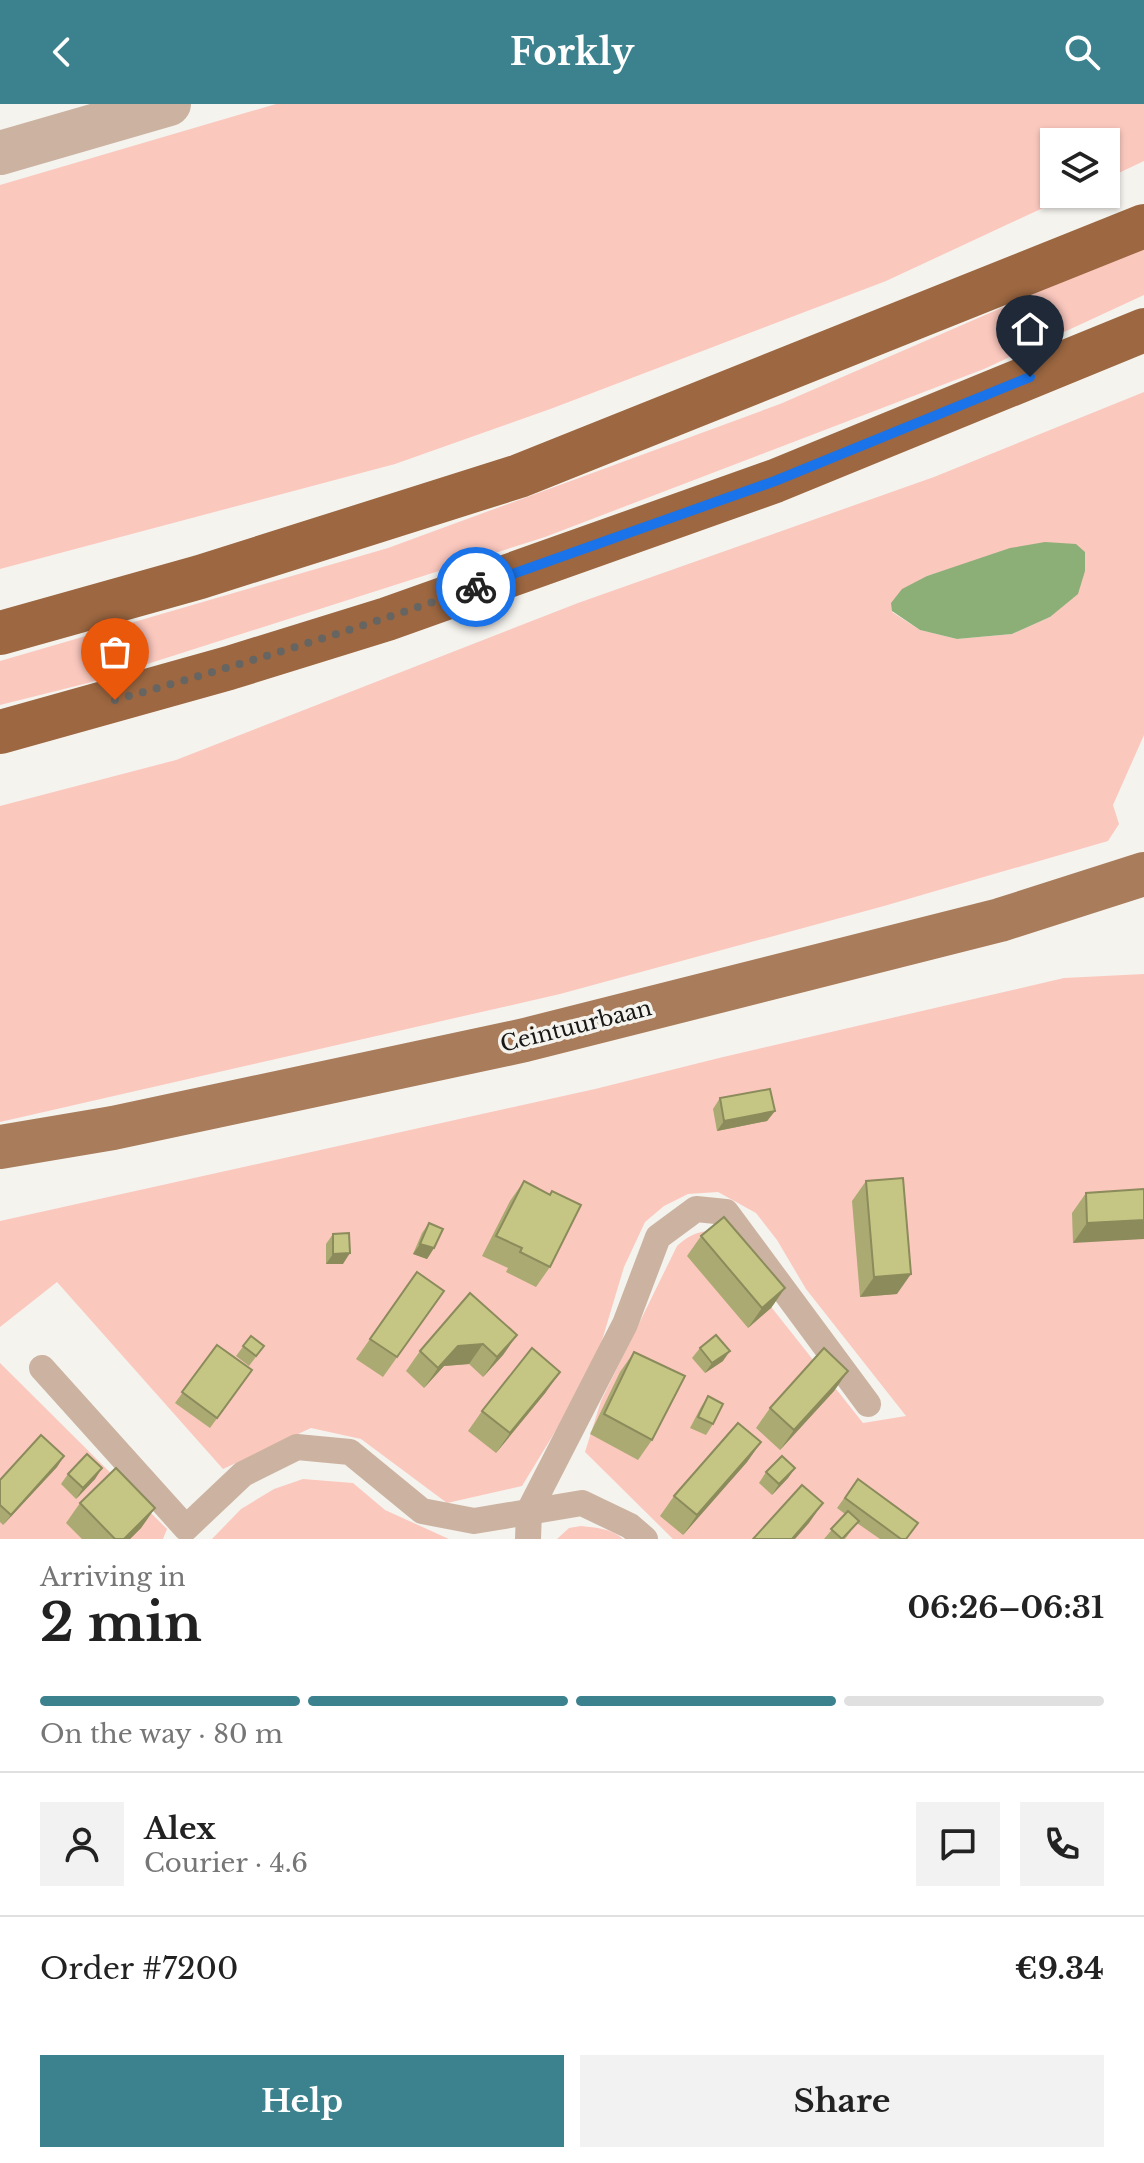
<!DOCTYPE html>
<html lang="en">
<head>
<meta charset="utf-8">
<style>
  body { margin:0; font-family:"Libre Baskerville",serif; background:#f2f2f2; color:#222; height:100vh; display:flex; flex-direction:column; font-size:30px; white-space:nowrap }
  * { box-sizing:border-box; margin:0 }
  p { font-size:26px; color:#767676 }
  .icon { flex:none; width:44px; height:44px; fill:none; stroke:currentColor; stroke-width:2; stroke-linecap:round; stroke-linejoin:round }
  .map { position:relative; height:1435px; overflow:hidden }
  .sheet { display:flex; flex-direction:column; background:#fff; flex:1 }
  .sheet>* { flex:none }
  .controls { position:absolute; left:1040px; top:24px; display:grid; gap:16px }
  .controls a { display:grid; place-items:center; width:80px; height:80px; border-radius:0px; background:#fff; box-shadow:0 2px 6px #0004; font-size:40px }
  .pin { position:absolute; display:grid; place-items:center; width:68px; height:68px; color:#fff; margin:-82px -34px; border-radius:50% 50% 50% 0; rotate:-45deg; box-shadow:0 0 8px #0007 }
  .pin .icon { rotate:45deg }
  .courier { position:absolute; display:grid; place-items:center; width:80px; height:80px; margin:-40px; border:6px solid #1a73e8; border-radius:50%; background:#fff; color:#222; box-shadow:0 2px 10px #0007 }
  .overview em { font-style:normal; font-weight:700 }
  .overview div { display:flex; flex-direction:column-reverse }
  .overview { display:flex; align-items:center; justify-content:space-between; height:136px; padding:0 40px }
  h1 { font-size:52px; font-weight:700; line-height:60px }
  .bar { display:grid; grid-template-columns:repeat(4,1fr); gap:12px 8px; align-content:center; height:96px; padding:0 40px }
  .bar i { height:10px; border-radius:6px; background:#e0e0e0 }
  .bar .active { background:#3c818e }
  .bar p { grid-column:span 4 }
  .line { display:flex; align-items:center; gap:20px; padding:0 40px; border-top:2px solid #e0e0e0 }
  .line div { flex:1 }
  .round { display:grid; place-items:center; flex:none; width:84px; height:84px; border-radius:0px; background:#f2f2f2 }
  .action { display:flex; gap:16px; margin-top:auto; padding:16px 40px }
  .action a { flex:1; height:92px; border-radius:0px; background:#3c818e; color:#fff; font-size:32px; font-weight:700; line-height:92px; text-align:center }
  .action a+a { background:#f2f2f2; color:#222 }
  header { display:flex; justify-content:space-between; align-items:center; height:104px; padding:0 40px; background:#3c818e; color:#fff; font-size:36px; font-weight:700 }
  .map>svg:first-child { display:block }
  .green { fill:#fbc8be; fill-rule:evenodd }
  .water { fill:#8caf77 }
  .lines { fill:none; stroke-linecap:round; stroke-linejoin:round }
  .lane { stroke:#ccb3a1; stroke-width:26 }
  .street { stroke:#ccb3a1; stroke-width:44 }
  .primary { stroke:#a97c5b; stroke-width:44 }
  .highway { stroke:#9c6741; stroke-width:44 }
  .wall { fill:#aaaa72 }
  .shaded-wall { fill:#8b8b5c }
  .building { fill:#c6c684; stroke:#8b8b5c; stroke-width:2 }
  .done { stroke:#666562; stroke-width:8; stroke-dasharray:0 14.4 }
  .route { stroke:#1a73e8; stroke-width:10 }
  .labels { text-anchor:middle; dominant-baseline:central; stroke-width:7; stroke-linejoin:round; paint-order:stroke }
  .street-label { font-size:22px; fill:#191816; stroke:#f5f3ee }
</style>
</head>
<body>
<header><svg class="icon" aria-label="back" viewBox="0 0 24 24"><path d="M15 5l-7 7 7 7"/></svg>Forkly<svg class="icon" aria-label="search" viewBox="0 0 24 24"><circle cx="10" cy="10" r="6"/><path d="M15 15l6 6"/></svg></header>
<div class="map">
<svg width="1144" height="1435" viewBox="0 0 1144 1435">
  <rect width="100%" height="100%" fill="#f5f3ee"/>
  <!-- green -->
  <g class="green">
    <polygon points="276,0 1144,0 1144,57 1106,75 1106,38 1054,38 1054,90 1073,90 886,177 553,304 395,360 0,465 0,81"/>
    <polygon points="1144,142 1144,191 984,265 545,433 88,579 0,601 0,557 388,444 780,300"/>
    <path d="M 1144,288 L 1144,631 L 1113,701 L 1119,720 L 1108,737 L 884,802 L 560,890 L 0,1018 L 0,702 L 176,656 L 578,499 L 934,373 ZM 957,463 L 1050,513 L 1012,530 L 957,535 L 920,526 L 892,508 L 927,472 Z"/>
    <path d="M 1144,870 L 1144,1435 L 673,1435 L 585,1348 L 601,1297 L 677,1142 C 687,1133 695,1128 709,1127 L 745,1157 L 772,1204 L 863,1319 L 906,1312 L 806,1185 L 777,1136 L 756,1109 L 718,1088 L 688,1090 L 664,1102 L 645,1118 L 624,1163 L 600,1243 L 572,1300 L 522,1382 L 447,1399 L 361,1335 L 311,1324 L 223,1365 L 57,1178 L 0,1223 L 0,1117 L 595,985 L 719,954 L 1064,874 Z"/>
    <polygon points="0,1259 167,1425 163,1435 0,1435"/>
    <polygon points="303,1375 353,1379 385,1406 449,1435 212,1435 241,1405 274,1385"/>
    <path d="M 581,1422 C 597,1424 610,1424 623,1435 L 557,1435 L 569,1424 Z"/>
  </g>
  <!-- water -->
  <polygon class="water" points="1045,438 1076,440 1085,448 1085,467 1078,490 1050,513 1012,530 957,535 920,526 892,507 891,499 902,485 927,472 1010,444"/>
  <g class="lines">
    <!-- lane -->
    <g class="lane">
      <polyline points="42,1264 186,1424 243,1370 297,1343 350,1348 422,1407 474,1417 582,1399 630,1422 645,1435"/>
      <polyline points="528,1435 529,1407 625,1220 658,1133 696,1105 726,1108 868,1300"/>
    </g>
    <!-- street -->
    <polyline class="street" points="0,49 169,0"/>
    <!-- primary -->
    <polyline class="primary" points="0,1043 113,1024 525,936 1000,816 1144,770"/>
    <!-- highway -->
    <g class="highway">
      <polyline points="0,529 200,473 519,372 1144,122"/>
      <polyline points="0,628 229,564 387,515 775,377 1144,226"/>
    </g>
  </g>
  <!-- wall -->
  <g class="wall">
    <polygon points="720,994 775,1007 767,1017 717,1027 713,1005"/>
    <polygon points="524,1077 550,1163 536,1183 506,1168 508,1164 482,1152 510,1097"/>
    <polygon points="866,1077 897,1190 860,1193 852,1097"/>
    <polygon points="1144,1085 1073,1139 1072,1109 1086,1089"/>
    <polygon points="429,1119 434,1144 427,1155 413,1150 422,1129"/>
    <polygon points="333,1130 343,1160 326,1160 326,1140"/>
    <polygon points="701,1132 785,1184 771,1204 748,1224 687,1152"/>
    <polygon points="417,1168 444,1187 383,1273 356,1255"/>
    <polygon points="517,1231 503,1251 483,1273 469,1260 444,1262 424,1284 406,1267 420,1247"/>
    <polygon points="251,1232 264,1242 249,1262 236,1252"/>
    <polygon points="217,1241 252,1266 210,1324 175,1299"/>
    <polygon points="700,1244 723,1257 705,1269 692,1254"/>
    <polygon points="634,1248 652,1336 638,1356 590,1330 620,1268"/>
    <polygon points="848,1267 834,1287 780,1346 756,1324 770,1304"/>
    <polygon points="546,1288 496,1349 468,1327 482,1307"/>
    <polygon points="708,1292 713,1320 706,1331 690,1324 701,1303"/>
    <polygon points="761,1338 747,1358 683,1431 660,1412 674,1392"/>
    <polygon points="64,1352 57,1363 3,1421 0,1418 0,1376"/>
    <polygon points="102,1364 95,1375 76,1395 61,1380 68,1370"/>
    <polygon points="795,1364 788,1374 772,1391 759,1379 766,1368"/>
    <polygon points="858,1375 906,1435 880,1435 857,1419 845,1435 824,1435 845,1410 837,1404"/>
    <polygon points="80,1399 155,1404 141,1424 130,1435 82,1435 66,1419"/>
  </g>
  <!-- shaded-wall -->
  <g class="shaded-wall">
    <polygon points="775,1007 767,1017 717,1027 724,1017"/>
    <polygon points="1144,1116 1144,1135 1073,1139 1087,1119"/>
    <polygon points="420,1140 434,1144 427,1155 413,1150"/>
    <polygon points="350,1149 343,1160 326,1160 333,1150"/>
    <polygon points="911,1170 897,1190 860,1193 874,1173"/>
    <polygon points="785,1184 771,1204 748,1224 762,1204"/>
    <polygon points="517,1231 503,1251 483,1273 497,1253"/>
    <polygon points="483,1240 469,1260 444,1262 424,1284 438,1264 458,1242"/>
    <polygon points="730,1247 723,1257 705,1269 712,1259"/>
    <polygon points="848,1267 834,1287 780,1346 794,1326"/>
    <polygon points="560,1268 546,1288 496,1349 510,1329"/>
    <polygon points="761,1338 747,1358 683,1431 697,1411"/>
    <polygon points="64,1352 57,1363 3,1421 11,1411"/>
    <polygon points="102,1364 95,1375 76,1395 83,1384"/>
    <polygon points="795,1364 788,1374 772,1391 779,1380"/>
    <polygon points="823,1399 809,1419 795,1435 792,1435"/>
    <polygon points="155,1404 141,1424 130,1435 124,1435"/>
  </g>
  <!-- building -->
  <g class="building">
    <polygon points="770,985 775,1007 724,1017 720,994"/>
    <polygon points="903,1074 911,1170 874,1173 866,1077"/>
    <polygon points="524,1077 550,1091 552,1087 581,1101 550,1163 520,1148 522,1144 496,1132"/>
    <polygon points="1144,1085 1144,1116 1087,1119 1086,1089"/>
    <polygon points="724,1113 785,1184 762,1204 701,1132"/>
    <polygon points="429,1119 443,1125 434,1144 420,1140"/>
    <polygon points="349,1129 350,1149 333,1150 333,1130"/>
    <polygon points="417,1168 444,1187 397,1253 370,1235"/>
    <polygon points="470,1189 517,1231 497,1253 483,1240 458,1242 438,1264 420,1247"/>
    <polygon points="716,1231 730,1247 712,1259 700,1244"/>
    <polygon points="251,1232 264,1242 256,1252 243,1242"/>
    <polygon points="217,1241 252,1266 217,1314 182,1288"/>
    <polygon points="532,1244 560,1268 510,1329 482,1307"/>
    <polygon points="824,1244 848,1267 794,1326 770,1304"/>
    <polygon points="634,1248 685,1272 652,1336 604,1310"/>
    <polygon points="708,1292 723,1300 713,1320 698,1313"/>
    <polygon points="738,1319 761,1338 697,1411 674,1392"/>
    <polygon points="41,1331 64,1352 11,1411 0,1401 0,1376"/>
    <polygon points="87,1350 102,1364 83,1384 68,1370"/>
    <polygon points="782,1352 795,1364 779,1380 766,1368"/>
    <polygon points="116,1364 155,1404 124,1435 115,1435 80,1399"/>
    <polygon points="858,1375 918,1419 906,1435 901,1435 845,1394"/>
    <polygon points="802,1381 823,1399 792,1435 753,1435"/>
    <polygon points="848,1407 859,1417 842,1435 831,1425"/>
  </g>
  <g class="lines">
    <!-- done -->
    <path class="done" d="M 115,596 C 237,562 357,525 476,483"/>
    <!-- route -->
    <polyline class="route" points="476,483 775,377 1030,273"/>
  </g>
  <g class="labels">
    <!-- street labels -->
    <g class="street-label">
      <text transform="translate(576 922) rotate(-14)">Ceintuurbaan</text>
    </g>
  </g>
</svg>
<div class="controls">
<a><svg class="icon" aria-label="layers" viewBox="0 0 24 24"><path d="M12 4l9 5-9 5-9-5zM3 14l9 5 9-5"/></svg></a>
</div>
<div class="pin" style="left:115px;top:596px;background:#ea580c"><svg class="icon" aria-label="bag" viewBox="0 0 24 24"><path d="M5 8h14l-1 12H6zM9 8a3 3 0 0 1 6 0"/></svg></div>
<div class="pin" style="left:1030px;top:273px;background:#1f2937"><svg class="icon" aria-label="home" viewBox="0 0 24 24"><path d="M3 11l9-7 9 7M6 9v11h12V9"/></svg></div>
<div class="courier" style="left:476px;top:483px"><svg class="icon" aria-label="bike" viewBox="0 0 24 24"><circle cx="6" cy="16" r="4"/><circle cx="18" cy="16" r="4"/><path d="M6 16l4-8h5l3 8M10 8l3 8H6M13 5h3"/></svg></div>
</div>
<section class="sheet">
<div class="overview"><div><h1>2 min</h1><p>Arriving in</p></div><em>06:26–06:31</em></div>
<div class="bar"><i class="active"></i><i class="active"></i><i class="active"></i><i></i><p>On the way · 80 m</p></div>
<div class="line" style="height:144px"><a class="round"><svg class="icon" aria-label="person" viewBox="0 0 24 24"><circle cx="12" cy="8" r="4"/><path d="M4 21q1-7 8-7t8 7"/></svg></a><div><b>Alex</b><p>Courier · 4.6</p></div><a class="round"><svg class="icon" aria-label="chat" viewBox="0 0 24 24"><path d="M4 5h16v11H9l-5 4z"/></svg></a><a class="round"><svg class="icon" aria-label="phone" viewBox="0 0 24 24"><path d="M5 4h4l2 5-3 2q2 4 5 5l2-3 5 2v4C11 20 4 13 5 4z"/></svg></a></div>
<div class="line" style="height:104px"><div>Order #7200</div><b>€9.34</b></div>
<div class="action"><a>Help</a><a>Share</a></div>
</section>
</body>
</html>
